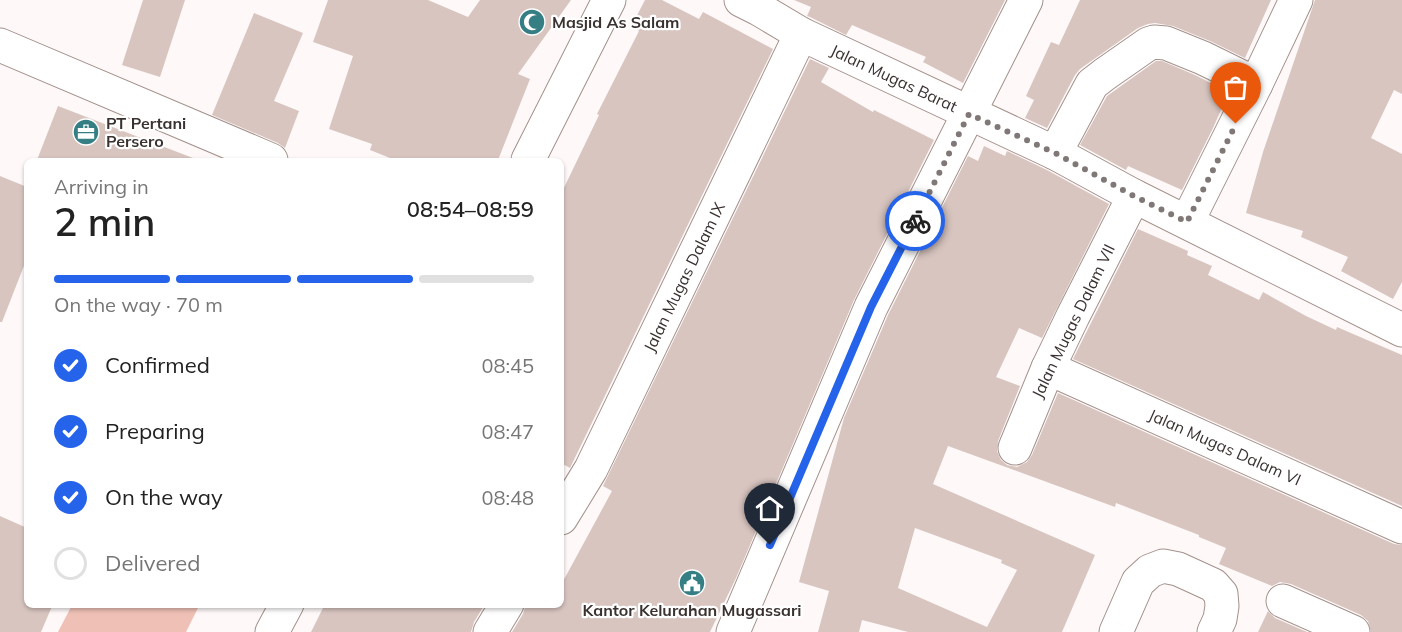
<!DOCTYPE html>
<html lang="en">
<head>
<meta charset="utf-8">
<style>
  body { margin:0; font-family:Mulish,sans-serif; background:#f6f6f6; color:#222; height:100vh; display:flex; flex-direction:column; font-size:22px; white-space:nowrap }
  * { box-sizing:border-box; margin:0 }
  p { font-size:20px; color:#767676 }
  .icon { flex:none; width:33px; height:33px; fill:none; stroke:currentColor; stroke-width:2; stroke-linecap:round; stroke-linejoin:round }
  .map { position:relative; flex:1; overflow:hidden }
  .panel { position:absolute; left:24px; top:158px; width:540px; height:450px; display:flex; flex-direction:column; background:#fff; border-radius:9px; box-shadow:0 2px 4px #0004 }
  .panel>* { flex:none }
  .pin { position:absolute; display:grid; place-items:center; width:51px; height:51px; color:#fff; margin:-62px -26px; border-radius:50% 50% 50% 0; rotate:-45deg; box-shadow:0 0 6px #0007 }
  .pin .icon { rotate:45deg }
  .courier { position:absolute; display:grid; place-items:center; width:60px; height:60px; margin:-30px; border:4px solid #2563eb; border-radius:50%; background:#fff; color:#222; box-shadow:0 2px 8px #0007 }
  .summary em { font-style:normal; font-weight:600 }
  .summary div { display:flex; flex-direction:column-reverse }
  .summary { display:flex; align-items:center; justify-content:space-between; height:102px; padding:0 30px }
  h1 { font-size:39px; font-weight:600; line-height:45px }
  .bar { display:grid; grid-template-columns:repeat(4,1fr); gap:9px 6px; align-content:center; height:72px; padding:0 30px }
  .bar i { height:8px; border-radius:4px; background:#e0e0e0 }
  .bar .selected { background:#2563eb }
  .bar p { grid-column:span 4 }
  ol { padding:0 30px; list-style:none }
  li { display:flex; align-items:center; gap:18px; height:66px }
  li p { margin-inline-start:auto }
  li .icon { padding:6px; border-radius:50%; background:#2563eb; color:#fff; stroke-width:4 }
  li:last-child { color:#767676 }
  li i { width:33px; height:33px; border:3px solid #e0e0e0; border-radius:50% }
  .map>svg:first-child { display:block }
  .green { fill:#efc1b6 }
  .building { fill:#d8c5c0; fill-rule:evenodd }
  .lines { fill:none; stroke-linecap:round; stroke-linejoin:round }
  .minor-casing { stroke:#a3918c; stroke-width:35 }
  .minor { stroke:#fff; stroke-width:33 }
  .done { stroke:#7f7876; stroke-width:6; stroke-dasharray:0 10.8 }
  .route { stroke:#2563eb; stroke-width:8 }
  .labels { text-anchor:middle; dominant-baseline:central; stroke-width:4.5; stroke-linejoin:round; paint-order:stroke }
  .poi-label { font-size:16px; font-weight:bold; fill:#3a3230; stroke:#fff; text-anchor:start }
  .street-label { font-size:16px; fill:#3a3230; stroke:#fff }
</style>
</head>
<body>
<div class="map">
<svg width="1402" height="632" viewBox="0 0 1402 632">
  <rect width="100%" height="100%" fill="#fef9f8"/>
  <!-- green -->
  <polygon class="green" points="196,605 199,606 186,632 58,632 72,605"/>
  <!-- building -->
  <g class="building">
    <polygon points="143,0 185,0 160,77 122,65"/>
    <polygon points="328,0 428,0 468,17 480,0 571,0 518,74 530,79 498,160 395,160 370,150 372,144 329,129 353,56 313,42"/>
    <polygon points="645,0 662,0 699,19 703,12 773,49 570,468 561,463 561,194 599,115 597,114 639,31 631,27"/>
    <polygon points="794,0 1005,0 963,83 923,62 926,57 852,25 846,35 810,17 807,16 811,7"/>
    <polygon points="1080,0 1271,0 1245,58 1210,41 1173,26 1155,23 1148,24 1138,28 1080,69 1075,75 1047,128 1025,118 1034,100 1026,96 1051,42 1059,45"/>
    <polygon points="1315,0 1402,0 1402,94 1394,90 1371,138 1402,154 1402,282 1393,299 1341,271 1348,257 1301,237 1303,231 1246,213 1263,152"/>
    <polygon points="254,13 303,33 274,101 299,111 285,148 278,143 212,115"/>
    <polygon points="810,59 829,68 821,82 873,112 874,110 934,140 854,300 736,578 710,632 512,632 523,614 526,604 561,604 561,585 612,491 603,486"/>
    <polygon points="1156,61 1162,61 1195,75 1229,92 1213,128 1182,190 1128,166 1126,170 1080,145 1107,96"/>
    <polygon points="58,106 193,158 193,160 37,160"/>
    <path d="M 984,146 L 1005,156 L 1007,151 L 1047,170 L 1109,204 L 1042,338 L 1019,328 L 996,377 L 1020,386 L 998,441 L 997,451 L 1001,460 L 1007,465 L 1017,467 L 1027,462 L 1032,455 L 1058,393 L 1394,544 L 1402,545 L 1402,632 L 1371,632 L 1368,621 L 1361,615 L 1291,584 L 1280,582 L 1272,586 L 1219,564 L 1226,548 L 1199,537 L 1199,535 L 1116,503 L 1115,507 L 948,446 L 933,484 L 1095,555 L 1062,632 L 908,632 L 862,620 L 859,632 L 818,632 L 829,591 L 799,582 L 844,418 L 888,315 L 968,156 L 978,161 ZM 915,528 L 1002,560 L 1001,563 L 1017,570 L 987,627 L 898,588 Z"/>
    <polygon points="0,176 27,187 27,258 2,322 0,322"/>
    <polygon points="1138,229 1188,251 1187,255 1212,266 1208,275 1259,300 1263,292 1306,316 1336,330 1337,327 1402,355 1402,506 1073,359"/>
    <polygon points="0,516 27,528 27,604 53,604 41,632 0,632"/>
    <polygon points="325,604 485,604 474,622 471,632 311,632"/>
    <polygon points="1268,611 1275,618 1307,632 1258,632"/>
  </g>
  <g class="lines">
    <defs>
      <g id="minor">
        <polyline points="741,0 759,9 801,34 1055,153 1134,196 1402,330"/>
        <polyline points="0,45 271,160"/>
        <polyline points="1055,153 1092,84 1105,74 1148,44 1154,42 1166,43 1203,58 1256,84"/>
        <polyline points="528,160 609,0"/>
        <polyline points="1187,222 1256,84 1296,0"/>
        <polyline points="1048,368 1402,527"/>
        <polyline points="1015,448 1048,368 1073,316 1134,196"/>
        <polyline points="561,518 591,469 801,34"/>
        <polyline points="1283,601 1353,632"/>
        <polyline points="272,632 287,604"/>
        <polyline points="490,632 507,604"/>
        <polyline points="733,632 871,307 1026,0"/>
        <polyline points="1116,632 1138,582 1150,571 1163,566 1178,569 1213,585 1221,594 1222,606 1220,619 1214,632"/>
      </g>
    </defs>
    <!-- minor casing -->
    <use href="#minor" class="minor-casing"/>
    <!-- minor -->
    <use href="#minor" class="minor"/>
  </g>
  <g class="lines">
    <!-- done -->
    <polyline class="done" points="915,221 969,114 1055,153 1134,196 1187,222 1236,124"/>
    <!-- route -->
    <polyline class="route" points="770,545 871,307 915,221"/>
  </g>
  <!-- icons -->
  <defs>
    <symbol id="mosque-disc" viewBox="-11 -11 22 22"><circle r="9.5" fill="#357e84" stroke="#fff"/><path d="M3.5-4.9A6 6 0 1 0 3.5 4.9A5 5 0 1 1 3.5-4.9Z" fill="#fff"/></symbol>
    <symbol id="office-disc" viewBox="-11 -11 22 22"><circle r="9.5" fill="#357e84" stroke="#fff"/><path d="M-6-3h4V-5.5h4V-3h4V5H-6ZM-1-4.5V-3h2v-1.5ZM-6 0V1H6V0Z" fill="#fff"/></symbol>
    <symbol id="civic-disc" viewBox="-11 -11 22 22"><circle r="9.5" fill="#357e84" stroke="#fff"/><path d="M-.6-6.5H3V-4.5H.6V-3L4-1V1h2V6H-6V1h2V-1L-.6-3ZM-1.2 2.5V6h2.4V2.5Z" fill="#fff"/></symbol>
  </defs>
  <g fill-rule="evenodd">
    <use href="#mosque-disc" x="517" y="7" width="30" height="30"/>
    <use href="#office-disc" x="71" y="117" width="30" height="30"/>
    <use href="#civic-disc" x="677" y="568" width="30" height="30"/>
  </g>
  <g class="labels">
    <!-- poi labels -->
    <g class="poi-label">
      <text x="552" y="22">Masjid As Salam</text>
      <text x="106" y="123">PT Pertani<tspan x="106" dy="18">Persero</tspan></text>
      <text x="692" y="610" text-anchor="middle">Kantor Kelurahan Mugassari</text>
    </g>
    <!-- street labels -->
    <g class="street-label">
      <text transform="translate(894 78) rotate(25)">Jalan Mugas Barat</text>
      <text transform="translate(684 277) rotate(-64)">Jalan Mugas Dalam IX</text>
      <text transform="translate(1073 321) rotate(-64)">Jalan Mugas Dalam VII</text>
      <text transform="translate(1225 447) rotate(24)">Jalan Mugas Dalam VI</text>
    </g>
  </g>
</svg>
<div class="pin" style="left:1236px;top:124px;background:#ea580c"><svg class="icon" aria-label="bag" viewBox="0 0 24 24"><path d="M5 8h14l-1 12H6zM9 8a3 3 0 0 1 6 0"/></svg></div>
<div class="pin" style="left:770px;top:545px;background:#1f2937"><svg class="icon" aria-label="home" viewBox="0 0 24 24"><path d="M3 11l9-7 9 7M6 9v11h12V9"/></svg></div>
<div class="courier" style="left:915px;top:221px"><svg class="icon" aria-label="bike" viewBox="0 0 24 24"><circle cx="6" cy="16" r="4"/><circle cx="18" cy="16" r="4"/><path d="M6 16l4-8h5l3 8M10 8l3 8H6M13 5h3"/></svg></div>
<section class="panel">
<div class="summary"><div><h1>2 min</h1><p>Arriving in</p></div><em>08:54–08:59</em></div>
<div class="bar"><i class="selected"></i><i class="selected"></i><i class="selected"></i><i></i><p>On the way · 70 m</p></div>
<ol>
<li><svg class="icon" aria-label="check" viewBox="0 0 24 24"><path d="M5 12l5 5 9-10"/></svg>Confirmed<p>08:45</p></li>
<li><svg class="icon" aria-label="check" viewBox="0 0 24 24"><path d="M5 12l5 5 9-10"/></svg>Preparing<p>08:47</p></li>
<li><svg class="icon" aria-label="check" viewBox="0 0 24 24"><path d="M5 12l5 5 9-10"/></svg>On the way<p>08:48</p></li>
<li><i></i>Delivered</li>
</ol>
</section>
</div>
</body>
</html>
